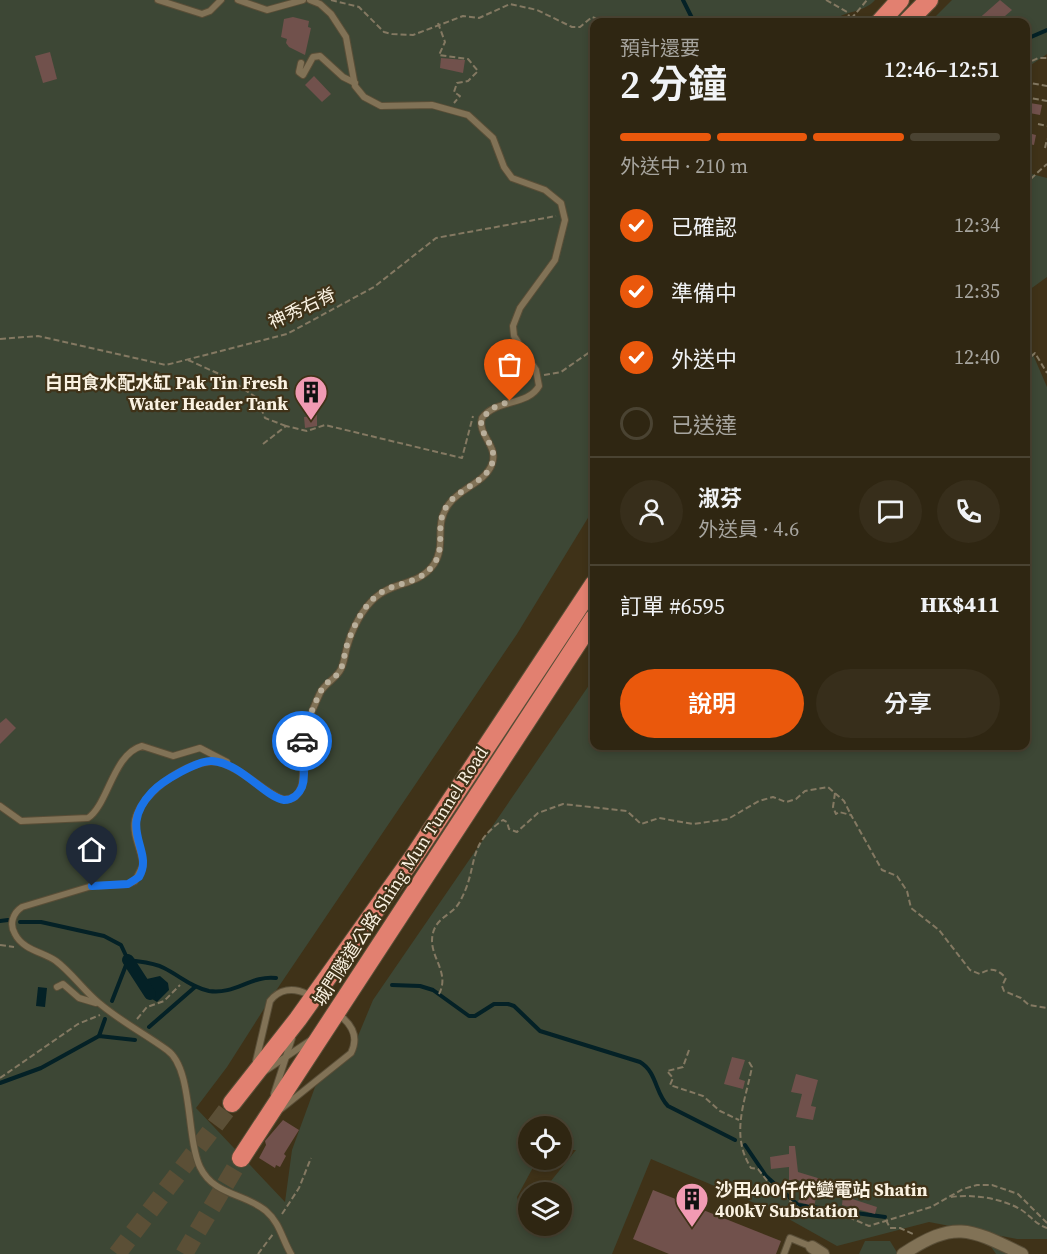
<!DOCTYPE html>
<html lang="zh-TW">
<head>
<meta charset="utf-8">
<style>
  body { margin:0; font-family:"Source Serif 4","Noto Sans TC",serif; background:#372e1b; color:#f1f3f6; height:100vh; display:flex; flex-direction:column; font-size:22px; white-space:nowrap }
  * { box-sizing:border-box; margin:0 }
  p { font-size:20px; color:#a7a59f }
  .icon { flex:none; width:33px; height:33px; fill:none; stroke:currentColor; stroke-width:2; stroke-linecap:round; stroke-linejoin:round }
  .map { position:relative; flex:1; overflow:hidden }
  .side { position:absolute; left:590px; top:18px; width:440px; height:732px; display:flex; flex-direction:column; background:#2f2612; border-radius:12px; box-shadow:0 3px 9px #0003,0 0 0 2px #4a4332 }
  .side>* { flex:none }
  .controls { position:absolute; left:518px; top:1116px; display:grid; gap:12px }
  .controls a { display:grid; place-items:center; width:54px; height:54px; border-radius:50%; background:#2f2612; box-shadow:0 3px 9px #0003,0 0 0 2px #4a4332; font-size:30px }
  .pin { position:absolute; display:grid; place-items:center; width:51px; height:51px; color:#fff; margin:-62px -26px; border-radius:50% 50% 50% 0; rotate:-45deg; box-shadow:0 0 6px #0007 }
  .pin .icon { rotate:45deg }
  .courier { position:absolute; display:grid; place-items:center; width:60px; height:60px; margin:-30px; border:4px solid #1a73e8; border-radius:50%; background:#fff; color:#222; box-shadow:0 2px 8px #0007 }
  .headline em { font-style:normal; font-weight:600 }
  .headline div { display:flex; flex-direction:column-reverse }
  .headline { display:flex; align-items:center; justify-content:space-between; height:102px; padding:0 30px }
  h1 { font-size:39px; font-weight:600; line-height:45px }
  .bar { display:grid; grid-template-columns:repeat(4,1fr); gap:9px 6px; align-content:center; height:72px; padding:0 30px }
  .bar i { height:8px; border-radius:4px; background:#4a4332 }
  .bar .selected { background:#ea580c }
  .bar p { grid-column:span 4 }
  .line { display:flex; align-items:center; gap:15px; padding:0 30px; border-top:2px solid #4a4332 }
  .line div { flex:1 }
  .round { display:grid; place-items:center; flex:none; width:63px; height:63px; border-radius:32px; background:#372e1b }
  ol { padding:0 30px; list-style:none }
  li { display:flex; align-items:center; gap:18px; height:66px }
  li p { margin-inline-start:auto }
  li .icon { padding:6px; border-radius:50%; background:#ea580c; color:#fff; stroke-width:4 }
  li:last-child { color:#a7a59f }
  li i { width:33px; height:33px; border:3px solid #4a4332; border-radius:50% }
  .action { display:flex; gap:12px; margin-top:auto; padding:12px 30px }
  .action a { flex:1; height:69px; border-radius:36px; background:#ea580c; color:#fff; font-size:24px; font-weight:600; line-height:69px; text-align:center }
  .action a+a { background:#372e1b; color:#f1f3f6 }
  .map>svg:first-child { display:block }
  .green { fill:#3d4735; fill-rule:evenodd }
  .water { fill:#042126 }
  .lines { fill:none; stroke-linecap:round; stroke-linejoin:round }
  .stream { stroke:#042126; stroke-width:4 }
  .canal { stroke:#042126; stroke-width:12 }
  .building { fill:#71514c }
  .highway-tunnel { stroke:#5b4f36; stroke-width:18; stroke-dasharray:18 9; stroke-linecap:butt }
  .lane-casing { stroke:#594e37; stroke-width:8 }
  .street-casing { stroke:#594e37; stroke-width:14 }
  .highway-casing { stroke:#594e37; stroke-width:20 }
  .path { stroke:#847962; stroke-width:2; stroke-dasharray:6 3; stroke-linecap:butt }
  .lane { stroke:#817256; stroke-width:6 }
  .street { stroke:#817256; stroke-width:12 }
  .highway { stroke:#e28070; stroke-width:18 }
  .done { stroke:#b9af9b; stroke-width:6; stroke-dasharray:0 10.8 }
  .route { stroke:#1a73e8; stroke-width:8 }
  .labels { text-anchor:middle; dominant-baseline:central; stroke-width:4.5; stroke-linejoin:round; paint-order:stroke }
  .street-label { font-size:18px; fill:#faf2e2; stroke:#3f3218 }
  .poi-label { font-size:18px; font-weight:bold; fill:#faf2e2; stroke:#3f3218; text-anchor:end }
</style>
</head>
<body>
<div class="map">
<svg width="1047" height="1254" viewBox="0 0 1047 1254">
  <rect width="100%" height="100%" fill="#3f3218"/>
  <!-- green -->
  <g class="green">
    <path d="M 0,0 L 875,0 C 864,13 845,10 831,22 L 594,22 L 594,508 L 517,634 L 269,1001 L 227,1067 L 196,1108 L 285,1202 L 292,1150 L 315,1087 L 353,1048 L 373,1000 L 594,678 L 594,746 L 1024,746 L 1025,336 L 1047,387 L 1047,1239 L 1017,1239 L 991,1234 L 1014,1254 L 996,1254 L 981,1232 L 929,1222 L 837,1246 L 778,1213 L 651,1159 L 612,1254 L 0,1254 ZM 528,1126 L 561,1126 L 561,1150 L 576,1150 L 542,1192 L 561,1192 L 561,1226 L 528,1226 L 528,1223 L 525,1229 L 517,1197 L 537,1160 L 528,1160 Z"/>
    <polygon points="952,0 1047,0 1047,54 1025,69 1024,22 930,22"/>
    <polygon points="1024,172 1047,178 1047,277 1025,293"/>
    <polygon points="865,1241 890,1241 898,1254 859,1254"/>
  </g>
  <!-- water -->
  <g class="water">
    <polygon points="160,976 168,983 169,990 157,1002 144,994 138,981"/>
    <polygon points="38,987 47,988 45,1007 36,1006"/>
  </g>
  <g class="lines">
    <!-- stream -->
    <g class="stream">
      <polyline points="683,0 694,22"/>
      <polyline points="1024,40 1047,30"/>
      <polyline points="0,921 8,920"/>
      <path d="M 20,922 L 41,922 L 104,936 L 121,945 L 128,960 C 140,962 153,962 164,968 C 180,976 191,987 209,991 C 235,995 251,975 276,978"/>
      <path d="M 392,985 L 420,986 L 433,990 L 469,1016 L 475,1016 L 494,1004 L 508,1004 L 514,1006 L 540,1031 L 640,1062 C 657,1072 655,1093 668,1106 L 735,1140"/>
      <polyline points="112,1001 128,960"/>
      <polyline points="149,1027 195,987"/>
      <polyline points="99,1036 105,1019"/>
      <polyline points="0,1083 41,1068 99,1036 135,1040"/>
      <polyline points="745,1145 766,1176 798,1205 885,1217"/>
    </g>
    <!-- canal -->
    <polyline class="canal" points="128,960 150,994"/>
  </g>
  <!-- building -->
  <g class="building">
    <polygon points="1000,0 1012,10 998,22 975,22"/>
    <polygon points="293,17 309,21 308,27 311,28 305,55 289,47 286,43 287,39 281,37 284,19"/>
    <polygon points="50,52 57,79 43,83 35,56"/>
    <polygon points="441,58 465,60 463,73 440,68"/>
    <polygon points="314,76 331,94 322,102 305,85"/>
    <polygon points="1024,102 1042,105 1040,115 1024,112"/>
    <polygon points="1024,132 1036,135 1034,145 1024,143"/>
    <polygon points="317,415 317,426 305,428 304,417"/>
    <polygon points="6,718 16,728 0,744 0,723"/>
    <polygon points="732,1057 745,1060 739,1079 745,1081 743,1089 724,1084"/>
    <polygon points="796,1074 818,1080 811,1106 816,1107 813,1120 796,1117 802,1094 791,1092"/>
    <polygon points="283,1120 299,1130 284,1154 286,1156 280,1167 276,1165 275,1168 259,1158 266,1145 265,1141"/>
    <polygon points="789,1146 795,1146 798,1172 821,1179 814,1206 798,1202 806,1181 789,1180 789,1167 771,1169 770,1157 789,1154"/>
    <polygon points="653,1190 781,1241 776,1254 669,1254 633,1239"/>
    <polygon points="843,1196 877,1207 875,1214 842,1205"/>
  </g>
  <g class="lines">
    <!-- highway-tunnel -->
    <g class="highway-tunnel">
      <polyline points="117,1254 232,1103"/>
      <polyline points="184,1254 241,1158"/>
    </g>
    <defs>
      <g id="lane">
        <polyline points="158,0 202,14 210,11 221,0"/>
        <polyline points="238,0 267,10 303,0"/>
        <polyline points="301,63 299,72 303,75 313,57 320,56 343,77 355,83"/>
        <path d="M 0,806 L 21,821 L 88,818 C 108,805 113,754 142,746 L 173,756 L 200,748 L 227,762"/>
        <polyline points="57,987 63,984 79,998 96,1003"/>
        <path d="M 256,1061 L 270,1001 C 279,989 293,987 307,994"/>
        <polyline points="265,1071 311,1040"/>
        <polyline points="274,1094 292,1038"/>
        <path d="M 281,1109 L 351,1053 C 358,1039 354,1028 343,1018"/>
        <path d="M 291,1254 C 282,1239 280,1223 266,1211 C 245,1193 214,1196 200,1167 C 186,1137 193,1068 167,1050 C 145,1034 120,1021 99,1003 C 84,991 72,973 56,961 C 43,952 23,950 15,934 C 9,924 13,913 22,907 L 92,886 L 128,884 L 135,881 L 143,865 C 142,850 132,836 135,820 C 141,792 194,754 222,763 C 245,771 261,790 282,799 C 313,803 300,756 302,740 C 303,731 316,702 320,693 C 325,683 336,679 341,669 C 344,663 345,654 347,647 C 352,629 362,609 376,597 C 394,581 419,586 434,564 C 447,544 433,525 449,504 C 460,488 485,483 492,464 C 499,446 477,435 482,418 C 496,399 528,406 539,386 L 536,370 L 514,336 L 513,326 L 520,308 L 555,260 L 565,220 L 561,203 L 545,190 L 512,178 L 504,167 L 493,138 L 468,115 L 432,105 L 381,106 L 364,97 L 355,86 L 346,37 L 331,14 L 320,4 L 310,0"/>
        <polyline points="784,1254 790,1238 812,1247"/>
      </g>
      <g id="street">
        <polyline points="812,1247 823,1254"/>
        <path d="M 903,1254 C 955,1220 969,1228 1022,1254"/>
      </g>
      <g id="highway">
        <polyline points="880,22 900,0"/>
        <polyline points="907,22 929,0"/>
        <polyline points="232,1103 298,1019 414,856 594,584"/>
        <polyline points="241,1158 594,618"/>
      </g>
    </defs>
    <!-- lane casing -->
    <use href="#lane" class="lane-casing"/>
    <!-- street casing -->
    <use href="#street" class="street-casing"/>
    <!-- highway casing -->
    <use href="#highway" class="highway-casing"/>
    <!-- path -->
    <g class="path">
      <polyline points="331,0 359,7 384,32 392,34 413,35 463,16 479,18 510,4 537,10 572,27 580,27 592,17 607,22"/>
      <polyline points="826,0 847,12 852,22"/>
      <polyline points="851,19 867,0"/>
      <polyline points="438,23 445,42 439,55 468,59 478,71 468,81 457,83 454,92 460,96 454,103"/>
      <polyline points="1024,65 1038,58 1047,58"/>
      <polyline points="1024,82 1047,86"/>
      <polyline points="1024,97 1047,101"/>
      <polyline points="1038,124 1047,126"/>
      <polyline points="1045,148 1047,139"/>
      <polyline points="1024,185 1047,164"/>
      <polyline points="0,339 38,336 166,365 287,334 374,287 436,238 556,216"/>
      <polyline points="188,360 226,377 257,398 265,418 286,426"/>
      <polyline points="1024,363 1035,353 1047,373"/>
      <polyline points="544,375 561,372 594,349"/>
      <polyline points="263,444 286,426 307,431 325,425 462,458 473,416"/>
      <path d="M 835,793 L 833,807 L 836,814 L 839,812 L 851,815 L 882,870 L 897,876 L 907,891 L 911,908 L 939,930 L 970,970 L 980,974 C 991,967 997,969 1006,978 L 1002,986 L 1004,991 L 1021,998 L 1029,1005 L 1047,1008"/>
      <polyline points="0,945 14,947"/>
      <path d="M 439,994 C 451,971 427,956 433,933 C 437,917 452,915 459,903 C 480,867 464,847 503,820 L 507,822 L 509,829 L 517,832 L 538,813 L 563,804 L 627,811 L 641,824 L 659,818 L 693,824 L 728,819 L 759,801 L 773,797 L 786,802 L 796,799 L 805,791 L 828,787 L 844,801 L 851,815"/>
      <polyline points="137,1019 147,1007 164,1001 180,985"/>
      <polyline points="689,1050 683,1067 667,1071 673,1078 670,1085 703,1096 720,1111 739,1120"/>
      <path d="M 749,1062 L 752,1067 C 745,1102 730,1135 751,1168 L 758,1169 L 772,1187 L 799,1208 L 839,1213 L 869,1226 L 931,1207 L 963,1189 L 977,1185 L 992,1185 L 1018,1194 L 1047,1223"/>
      <polyline points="0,1078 78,1024 100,1015"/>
      <path d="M 951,1197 C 973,1194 1000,1198 1020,1209 C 1030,1215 1035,1224 1047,1228"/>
      <polyline points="282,1214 299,1188 311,1158"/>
      <polyline points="886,1220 890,1228 900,1228 913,1234"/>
      <polyline points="258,1254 273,1234"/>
    </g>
    <!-- lane -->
    <use href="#lane" class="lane"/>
    <!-- street -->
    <use href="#street" class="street"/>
    <!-- highway -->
    <use href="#highway" class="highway"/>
  </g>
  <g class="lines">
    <!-- done -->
    <path class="done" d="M 302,741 C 303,731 318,694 324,686 C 329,680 337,677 340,670 C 344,664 344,655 346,648 C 352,630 362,606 379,594 C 397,581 419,585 434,564 C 447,544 433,525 448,504 C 460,488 489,481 493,460 C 496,444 477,433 482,418 L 493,408 L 510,401"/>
    <!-- route -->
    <path class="route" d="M 92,886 L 128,884 L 139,877 C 155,850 116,830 152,792 C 162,781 198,760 212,761 C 241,763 266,798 284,800 C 293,800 299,794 302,787 C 307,773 301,755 302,741"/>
  </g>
  <!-- icons -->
  <defs>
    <symbol id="building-pin" viewBox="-11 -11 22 30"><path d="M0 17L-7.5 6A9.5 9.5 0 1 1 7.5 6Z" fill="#f19ab3" stroke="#3f3218"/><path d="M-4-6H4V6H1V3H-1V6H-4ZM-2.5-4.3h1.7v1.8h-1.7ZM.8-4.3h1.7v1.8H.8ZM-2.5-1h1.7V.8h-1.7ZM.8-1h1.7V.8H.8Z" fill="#111"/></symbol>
  </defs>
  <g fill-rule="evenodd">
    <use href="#building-pin" x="292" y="373" width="38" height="52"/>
    <use href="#building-pin" x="673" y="1180" width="38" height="52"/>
  </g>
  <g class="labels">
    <!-- street labels -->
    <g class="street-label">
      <text transform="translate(302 308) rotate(-25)">神秀右脊</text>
      <text transform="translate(400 876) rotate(-57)">城門隧道公路 Shing Mun Tunnel Road</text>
    </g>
    <!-- poi labels -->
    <g class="poi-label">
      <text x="288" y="382">白田食水配水缸 Pak Tin Fresh<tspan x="288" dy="21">Water Header Tank</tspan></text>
      <text x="715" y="1189" text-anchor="start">沙田400仟伏變電站 Shatin<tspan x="715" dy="21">400kV Substation</tspan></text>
    </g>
  </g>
</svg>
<div class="controls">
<a><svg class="icon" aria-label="locate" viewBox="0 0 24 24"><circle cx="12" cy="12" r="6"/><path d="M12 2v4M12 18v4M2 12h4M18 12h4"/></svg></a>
<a><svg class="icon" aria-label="layers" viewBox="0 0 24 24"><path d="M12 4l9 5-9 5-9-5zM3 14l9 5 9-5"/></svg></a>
</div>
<div class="pin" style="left:510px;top:401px;background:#ea580c"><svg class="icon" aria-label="bag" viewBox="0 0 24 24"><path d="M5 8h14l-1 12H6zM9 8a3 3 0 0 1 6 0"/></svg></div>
<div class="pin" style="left:92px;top:886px;background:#1f2937"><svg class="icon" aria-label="home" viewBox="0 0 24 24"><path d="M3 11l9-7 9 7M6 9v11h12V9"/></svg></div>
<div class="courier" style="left:302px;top:741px"><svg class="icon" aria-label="car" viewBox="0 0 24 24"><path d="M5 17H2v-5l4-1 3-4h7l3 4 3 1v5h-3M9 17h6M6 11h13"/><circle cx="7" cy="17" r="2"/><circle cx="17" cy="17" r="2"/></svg></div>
<section class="side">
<div class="headline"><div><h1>2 分鐘</h1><p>預計還要</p></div><em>12:46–12:51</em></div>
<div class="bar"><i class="selected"></i><i class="selected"></i><i class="selected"></i><i></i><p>外送中 · 210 m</p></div>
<ol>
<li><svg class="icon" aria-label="check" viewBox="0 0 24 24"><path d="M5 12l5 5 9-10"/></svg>已確認<p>12:34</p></li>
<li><svg class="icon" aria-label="check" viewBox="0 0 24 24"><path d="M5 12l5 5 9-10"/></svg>準備中<p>12:35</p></li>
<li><svg class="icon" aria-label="check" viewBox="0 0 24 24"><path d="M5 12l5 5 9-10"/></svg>外送中<p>12:40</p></li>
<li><i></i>已送達</li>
</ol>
<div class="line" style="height:108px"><a class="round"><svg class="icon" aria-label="person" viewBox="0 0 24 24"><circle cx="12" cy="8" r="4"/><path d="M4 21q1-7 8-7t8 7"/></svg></a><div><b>淑芬</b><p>外送員 · 4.6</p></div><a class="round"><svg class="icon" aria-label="chat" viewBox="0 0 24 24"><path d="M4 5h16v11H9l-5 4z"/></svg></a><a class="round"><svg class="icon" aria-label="phone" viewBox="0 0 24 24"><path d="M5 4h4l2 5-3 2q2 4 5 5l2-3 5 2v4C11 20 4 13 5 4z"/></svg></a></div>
<div class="line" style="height:78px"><div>訂單 #6595</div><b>HK$411</b></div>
<div class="action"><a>說明</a><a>分享</a></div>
</section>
</div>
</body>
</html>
